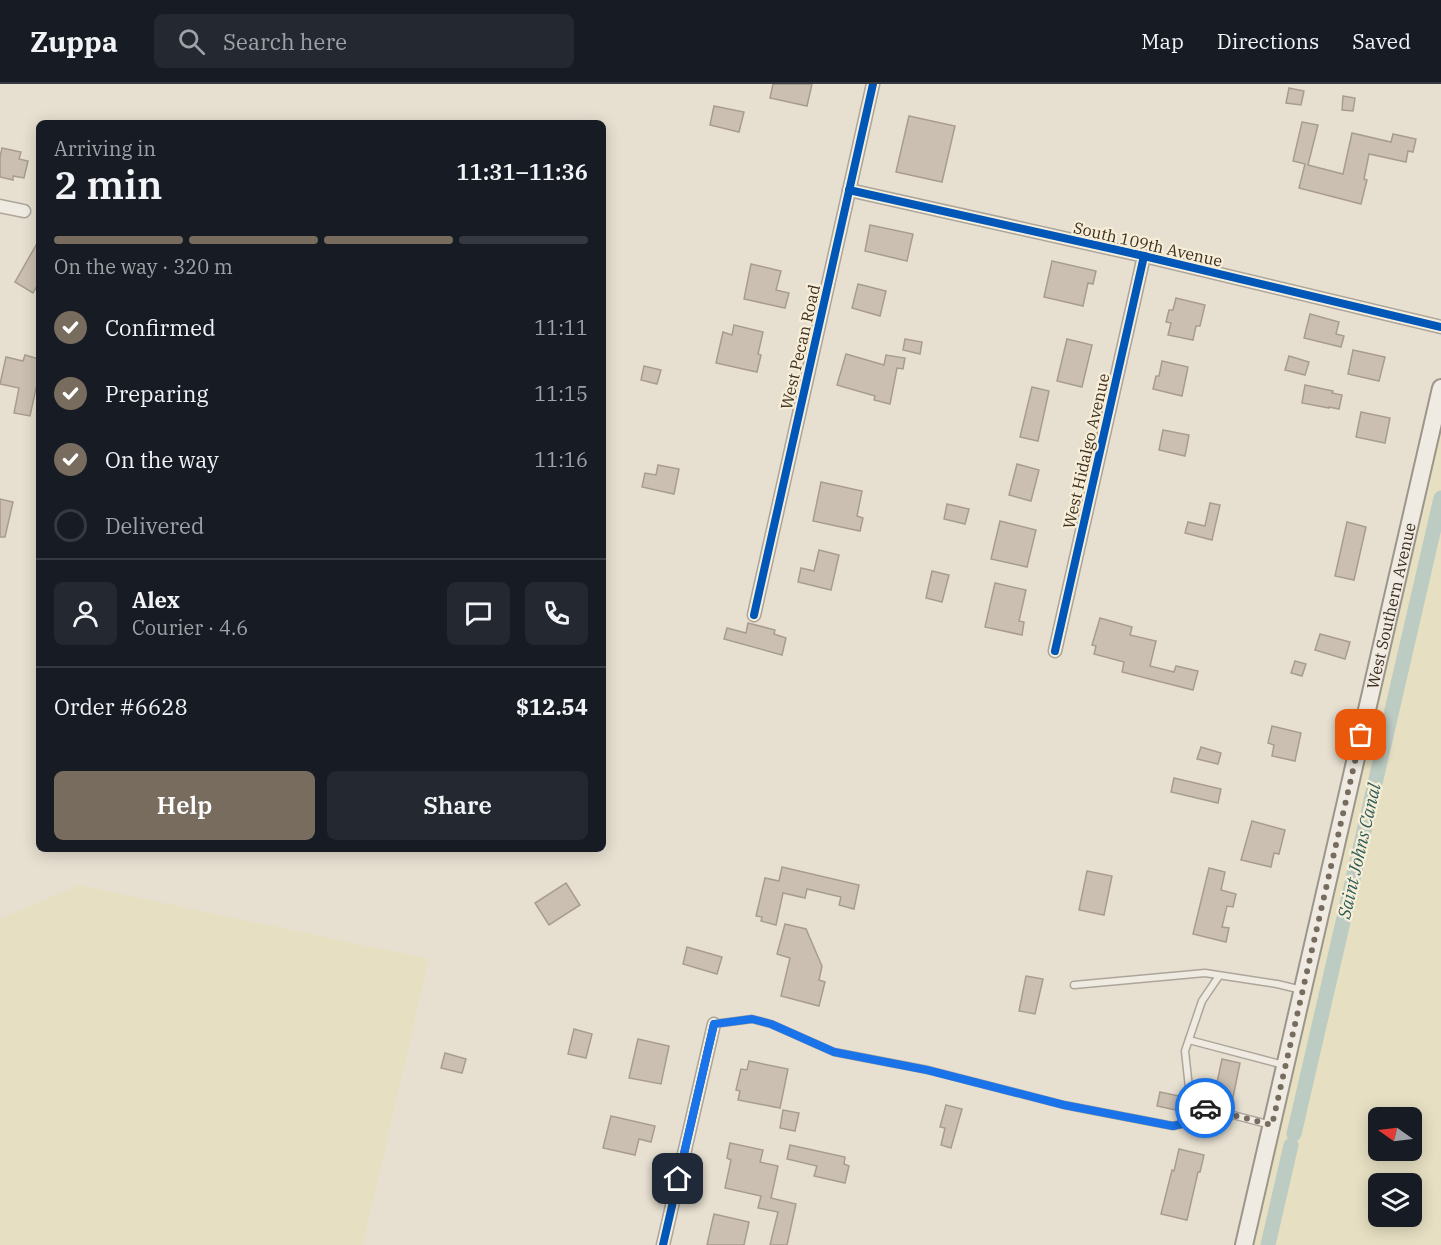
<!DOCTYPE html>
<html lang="en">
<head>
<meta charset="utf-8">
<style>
  body { margin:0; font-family:"IBM Plex Serif",serif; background:#242831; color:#f1f3f6; height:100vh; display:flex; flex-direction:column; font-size:22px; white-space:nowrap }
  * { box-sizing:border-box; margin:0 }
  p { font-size:20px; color:#9ea1a6 }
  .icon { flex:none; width:33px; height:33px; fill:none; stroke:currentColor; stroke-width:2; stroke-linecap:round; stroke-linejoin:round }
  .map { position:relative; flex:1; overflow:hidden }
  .details { position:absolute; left:36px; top:36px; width:570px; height:732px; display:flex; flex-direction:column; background:#171b24; border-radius:9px; box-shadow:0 3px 15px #0003 }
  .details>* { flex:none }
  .needle { width:39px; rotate:284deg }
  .tools { position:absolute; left:1368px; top:1023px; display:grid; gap:12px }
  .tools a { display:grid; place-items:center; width:54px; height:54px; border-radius:9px; background:#171b24; box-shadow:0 3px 15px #0003; font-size:30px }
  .pin { position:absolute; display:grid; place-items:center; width:51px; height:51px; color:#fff; margin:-26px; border-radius:12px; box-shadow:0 3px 9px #0006 }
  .courier { position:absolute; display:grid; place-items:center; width:60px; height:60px; margin:-30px; border:4px solid #1a73e8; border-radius:50%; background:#fff; color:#222; box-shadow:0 2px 8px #0007 }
  .overview em { font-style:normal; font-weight:600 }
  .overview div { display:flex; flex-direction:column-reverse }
  .overview { display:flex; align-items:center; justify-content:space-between; height:102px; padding:0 18px }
  h1 { font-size:39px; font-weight:600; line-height:45px }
  .bar { display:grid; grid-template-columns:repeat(4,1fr); gap:9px 6px; align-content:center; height:72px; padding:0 18px }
  .bar i { height:8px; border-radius:4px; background:#363941 }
  .bar .selected { background:#786c5e }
  .bar p { grid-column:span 4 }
  .line { display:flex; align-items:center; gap:15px; padding:0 18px; border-top:2px solid #363941 }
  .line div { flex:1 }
  .round { display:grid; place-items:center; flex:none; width:63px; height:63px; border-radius:9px; background:#242831 }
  ol { padding:0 18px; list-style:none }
  li { display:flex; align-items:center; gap:18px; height:66px }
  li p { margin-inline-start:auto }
  li .icon { padding:6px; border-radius:50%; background:#786c5e; color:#fff; stroke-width:4 }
  li:last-child { color:#9ea1a6 }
  li i { width:33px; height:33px; border:3px solid #363941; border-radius:50% }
  .primary-button { display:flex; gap:12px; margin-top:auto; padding:12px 18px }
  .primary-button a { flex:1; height:69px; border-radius:9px; background:#786c5e; color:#fff; font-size:24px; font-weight:600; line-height:69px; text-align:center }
  .primary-button a+a { background:#242831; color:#f1f3f6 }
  header { display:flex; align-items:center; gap:36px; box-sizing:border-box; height:84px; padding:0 30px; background:#171b24; border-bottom:2px solid #363941 }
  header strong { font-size:28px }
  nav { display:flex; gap:33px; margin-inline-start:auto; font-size:21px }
  .search { width:420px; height:54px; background:#242831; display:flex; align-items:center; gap:15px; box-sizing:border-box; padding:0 21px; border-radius:9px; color:#9ea1a6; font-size:22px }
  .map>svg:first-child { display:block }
  .farmland { fill:#e6dfc2; fill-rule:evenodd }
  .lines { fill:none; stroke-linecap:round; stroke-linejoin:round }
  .canal { stroke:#bcccc2; stroke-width:15 }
  .building { fill:#cbbfb2; stroke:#a89c90; stroke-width:1.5 }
  .service-casing { stroke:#ada599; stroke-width:9 }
  .minor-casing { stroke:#ada599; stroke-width:15 }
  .secondary-casing { stroke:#9c958a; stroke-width:20 }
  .service { stroke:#efebe3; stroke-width:6 }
  .minor { stroke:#efebe3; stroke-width:12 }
  .secondary { stroke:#efebe3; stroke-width:16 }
  .cycleway-casing { stroke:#f7eed8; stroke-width:11 }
  .cycleway { stroke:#0057b8; stroke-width:8 }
  .done { stroke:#786c5e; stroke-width:6; stroke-dasharray:0 10.8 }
  .route { stroke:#1a73e8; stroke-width:8 }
  .labels { text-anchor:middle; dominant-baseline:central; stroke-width:4.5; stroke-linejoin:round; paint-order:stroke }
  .street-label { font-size:16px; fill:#3d2e20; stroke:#f7eed8 }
  .water-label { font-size:18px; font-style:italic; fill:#2f5d5a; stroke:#f7eed8 }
</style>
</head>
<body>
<header>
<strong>Zuppa</strong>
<div class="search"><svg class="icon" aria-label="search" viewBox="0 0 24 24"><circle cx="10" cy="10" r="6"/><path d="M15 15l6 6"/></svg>Search here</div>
<nav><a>Map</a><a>Directions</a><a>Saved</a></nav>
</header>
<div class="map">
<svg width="1441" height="1161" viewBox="0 0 1441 1161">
  <rect width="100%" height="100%" fill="#e7e0d1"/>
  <!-- farmland -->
  <g class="farmland">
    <path d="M 1441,303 L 1441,1161 L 1240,1161 ZM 1378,1034 L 1412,1034 L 1412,1066 L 1378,1066 ZM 1378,1100 L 1412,1100 L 1412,1132 L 1378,1132 Z"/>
    <polygon points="79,801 429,875 363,1161 0,1161 0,835"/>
  </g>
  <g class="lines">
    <!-- canal -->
    <g class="canal">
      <polyline points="1294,1050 1441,414"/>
      <polyline points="1268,1161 1291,1061"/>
    </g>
  </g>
  <!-- building -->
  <g class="building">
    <polygon points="773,0 812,0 807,22 770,14"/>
    <polygon points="1289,4 1304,7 1301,21 1286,19"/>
    <polygon points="1343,12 1355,14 1353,27 1342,26"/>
    <polygon points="714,22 744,28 739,48 710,41"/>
    <polygon points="909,32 955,42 942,98 896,88"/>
    <polygon points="1302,38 1318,41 1308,81 1343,90 1352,49 1391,58 1393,50 1416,55 1413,68 1408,67 1406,78 1369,70 1364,95 1367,96 1361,120 1299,104 1305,80 1293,77"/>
    <polygon points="2,64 21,68 19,75 28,77 24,94 13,92 13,96 0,93 0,73"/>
    <polygon points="870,141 913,150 907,177 865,167"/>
    <polygon points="39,156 39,198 33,209 15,198"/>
    <polygon points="1052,177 1096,187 1093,200 1088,199 1083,222 1044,213"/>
    <polygon points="751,180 781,187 776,206 789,209 785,224 744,215"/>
    <polygon points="858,200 886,207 880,232 852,224"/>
    <polygon points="1176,214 1205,221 1200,242 1196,242 1193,256 1168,251 1171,239 1166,238 1169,226 1173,226"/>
    <polygon points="1310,230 1339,238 1336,250 1344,252 1341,263 1304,254"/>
    <polygon points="734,241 763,248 758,270 761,271 757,288 716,279 723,248 732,251"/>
    <polygon points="905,255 922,258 920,270 903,266"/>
    <polygon points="1067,255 1092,261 1082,303 1057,297"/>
    <polygon points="1353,266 1385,273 1379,297 1348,290"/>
    <polygon points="846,270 884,281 886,271 905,274 903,285 897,284 890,320 874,316 875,312 837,301"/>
    <polygon points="25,271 39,275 39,291 30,332 14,329 19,304 0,300 6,273 23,277"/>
    <polygon points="1289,272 1309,278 1305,291 1285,286"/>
    <polygon points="1162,277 1188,283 1182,312 1153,305 1156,292 1159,292"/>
    <polygon points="644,282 661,286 657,300 641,296"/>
    <polygon points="1305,301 1333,307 1332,309 1342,311 1339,325 1329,323 1329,324 1302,319"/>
    <polygon points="1032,303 1049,307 1038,357 1020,353"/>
    <polygon points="1361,328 1390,334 1385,359 1356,353"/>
    <polygon points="1163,346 1189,351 1185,372 1159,366"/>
    <polygon points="1017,380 1039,386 1031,417 1009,411"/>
    <polygon points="658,381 679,385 674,410 642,403 645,389 656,391"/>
    <polygon points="821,398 862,407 857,432 863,434 860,447 813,437"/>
    <polygon points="0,415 13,418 5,453 0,453"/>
    <polygon points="1210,419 1220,421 1212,456 1185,449 1188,438 1205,442"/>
    <polygon points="947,420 969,425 965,440 944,435"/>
    <polygon points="1000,437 1036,446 1027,483 991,475"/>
    <polygon points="1347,438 1366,443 1354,496 1335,492"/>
    <polygon points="819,466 839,471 831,506 798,498 801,484 814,487"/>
    <polygon points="932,487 949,491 942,518 926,514"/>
    <polygon points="995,499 1026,506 1019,537 1024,538 1022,551 985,543"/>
    <polygon points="1100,534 1132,543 1130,551 1156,557 1150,582 1174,588 1176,582 1198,587 1193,606 1122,588 1124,578 1094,570 1096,562 1092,561"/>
    <polygon points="748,539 775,546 774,550 786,554 782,571 724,555 727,544 746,549"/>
    <polygon points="1320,550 1350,558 1345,575 1315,566"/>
    <polygon points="1295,577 1306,580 1302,592 1291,589"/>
    <polygon points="1272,642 1301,649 1295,677 1272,672 1274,661 1268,659"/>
    <polygon points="1201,663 1221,669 1218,680 1197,675"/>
    <polygon points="1174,694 1221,705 1218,719 1171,708"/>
    <polygon points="1252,737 1285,746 1279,770 1274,769 1271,783 1241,776"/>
    <polygon points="782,783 859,801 854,825 839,821 841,813 807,805 805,814 783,809 776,841 761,837 762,833 756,832 765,794 779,797"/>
    <polygon points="1209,784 1225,788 1221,806 1236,810 1233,823 1227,822 1222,843 1229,844 1226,858 1193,850"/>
    <polygon points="1087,787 1112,792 1104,831 1079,826"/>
    <polygon points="566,799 580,821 549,841 535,819"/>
    <polygon points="785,840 806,845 822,882 819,896 825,898 819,922 781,912 790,874 777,870"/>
    <polygon points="687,863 722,873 717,890 683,880"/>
    <polygon points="1026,892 1043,895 1035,930 1019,927"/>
    <polygon points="574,945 592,950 586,974 568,970"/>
    <polygon points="638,955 669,962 661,1000 629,994"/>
    <polygon points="445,969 466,975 462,989 441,984"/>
    <polygon points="1222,975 1240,979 1231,1023 1216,1020 1219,1008 1215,1008"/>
    <polygon points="749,977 788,985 780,1024 738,1016 740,1007 736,1006 741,985 747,986"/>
    <polygon points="1160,1008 1179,1012 1176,1026 1157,1022"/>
    <polygon points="946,1021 962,1025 951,1064 941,1061 945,1044 940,1043"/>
    <polygon points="783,1026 799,1029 795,1047 780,1044"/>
    <polygon points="611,1032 655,1042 651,1058 639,1055 635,1071 603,1064"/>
    <polygon points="730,1059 763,1066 760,1078 778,1082 771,1114 796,1120 787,1161 770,1161 778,1128 758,1124 761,1112 725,1104 731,1076 727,1074"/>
    <polygon points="790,1061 845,1073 844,1080 849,1082 845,1099 814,1092 817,1082 787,1075"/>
    <polygon points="1179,1065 1204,1071 1200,1088 1198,1088 1187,1136 1161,1130 1172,1086 1174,1087"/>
    <polygon points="714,1130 749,1138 744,1161 707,1161"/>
  </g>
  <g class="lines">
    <defs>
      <g id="service">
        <polyline points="1219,892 1202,917 1185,967 1190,1013 1198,1022 1271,1041"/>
        <polyline points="1074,901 1205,889 1277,900 1302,906"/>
        <polyline points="714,940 752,935 771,940 834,968 928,986 1064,1021 1173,1042 1186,1039 1198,1022"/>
        <polyline points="1189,956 1284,981"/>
      </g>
      <g id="minor">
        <polyline points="849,106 1144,172 1441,243"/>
        <polyline points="0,122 24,127"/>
        <polyline points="754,531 873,0"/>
        <polyline points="1055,567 1144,172"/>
        <polyline points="663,1161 714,940"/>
      </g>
      <g id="secondary">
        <path id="s1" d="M 1244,1161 L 1441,304"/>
      </g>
    </defs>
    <!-- service casing -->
    <use href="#service" class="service-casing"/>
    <!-- minor casing -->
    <use href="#minor" class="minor-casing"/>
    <!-- secondary casing -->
    <use href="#secondary" class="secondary-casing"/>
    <!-- service -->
    <use href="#service" class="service"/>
    <!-- minor -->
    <use href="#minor" class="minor"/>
    <!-- secondary -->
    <use href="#secondary" class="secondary"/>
    <defs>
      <g id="cycleway">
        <polyline points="849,106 1144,172 1441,243"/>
        <polyline points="754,531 873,0"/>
        <polyline points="1055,567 1144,172"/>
        <polyline points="663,1161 714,940"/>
      </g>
    </defs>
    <!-- cycleway casing -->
    <use href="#cycleway" class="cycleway-casing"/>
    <!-- cycleway -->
    <use href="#cycleway" class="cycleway"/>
  </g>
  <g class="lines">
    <!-- done -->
    <polyline class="done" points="1205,1024 1272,1041 1361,651"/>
    <!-- route -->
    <polyline class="route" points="678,1095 714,940 752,935 771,940 834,968 927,986 1064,1021 1173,1042 1186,1039 1198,1022 1205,1024"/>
  </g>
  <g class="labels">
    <!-- street labels -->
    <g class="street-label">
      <text transform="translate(1148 160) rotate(13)">South 109th Avenue</text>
      <text transform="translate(800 263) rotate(-77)">West Pecan Road</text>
      <text transform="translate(1086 367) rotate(-77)">West Hidalgo Avenue</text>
      <text stroke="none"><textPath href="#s1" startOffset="656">West Southern Avenue</textPath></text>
    </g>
    <!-- water labels -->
    <g class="water-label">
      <text transform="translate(1359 767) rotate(-77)">Saint Johns Canal</text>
    </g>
  </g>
</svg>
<div class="tools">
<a><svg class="needle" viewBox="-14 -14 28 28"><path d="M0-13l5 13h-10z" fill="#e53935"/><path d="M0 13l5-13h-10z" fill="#9ea1a6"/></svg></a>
<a><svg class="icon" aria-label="layers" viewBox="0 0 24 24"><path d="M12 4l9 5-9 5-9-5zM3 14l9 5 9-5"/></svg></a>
</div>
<div class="pin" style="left:1361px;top:651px;background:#ea580c"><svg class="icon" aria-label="bag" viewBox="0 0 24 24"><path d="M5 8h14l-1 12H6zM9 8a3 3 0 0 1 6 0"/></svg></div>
<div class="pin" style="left:678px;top:1095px;background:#1f2937"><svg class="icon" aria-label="home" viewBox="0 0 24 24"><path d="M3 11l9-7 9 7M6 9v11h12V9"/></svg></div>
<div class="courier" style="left:1205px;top:1024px"><svg class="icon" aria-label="car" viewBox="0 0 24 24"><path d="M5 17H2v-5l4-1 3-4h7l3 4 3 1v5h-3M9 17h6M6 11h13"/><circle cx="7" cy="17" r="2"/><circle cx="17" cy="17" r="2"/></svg></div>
<section class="details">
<div class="overview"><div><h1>2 min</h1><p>Arriving in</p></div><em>11:31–11:36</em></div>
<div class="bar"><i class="selected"></i><i class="selected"></i><i class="selected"></i><i></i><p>On the way · 320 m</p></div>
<ol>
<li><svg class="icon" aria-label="check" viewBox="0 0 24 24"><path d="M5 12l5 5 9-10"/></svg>Confirmed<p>11:11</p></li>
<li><svg class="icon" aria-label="check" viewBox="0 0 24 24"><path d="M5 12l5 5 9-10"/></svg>Preparing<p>11:15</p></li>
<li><svg class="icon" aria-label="check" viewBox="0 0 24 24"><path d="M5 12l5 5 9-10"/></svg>On the way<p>11:16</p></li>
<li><i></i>Delivered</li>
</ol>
<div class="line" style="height:108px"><a class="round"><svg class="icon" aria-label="person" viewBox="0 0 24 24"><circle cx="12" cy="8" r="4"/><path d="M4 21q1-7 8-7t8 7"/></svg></a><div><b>Alex</b><p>Courier · 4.6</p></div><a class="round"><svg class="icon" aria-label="chat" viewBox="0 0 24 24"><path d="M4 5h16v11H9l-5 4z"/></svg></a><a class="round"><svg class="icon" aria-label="phone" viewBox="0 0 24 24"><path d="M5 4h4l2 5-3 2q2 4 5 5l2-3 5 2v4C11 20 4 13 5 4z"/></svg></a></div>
<div class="line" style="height:78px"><div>Order #6628</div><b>$12.54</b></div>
<div class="primary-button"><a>Help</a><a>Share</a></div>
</section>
</div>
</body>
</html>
